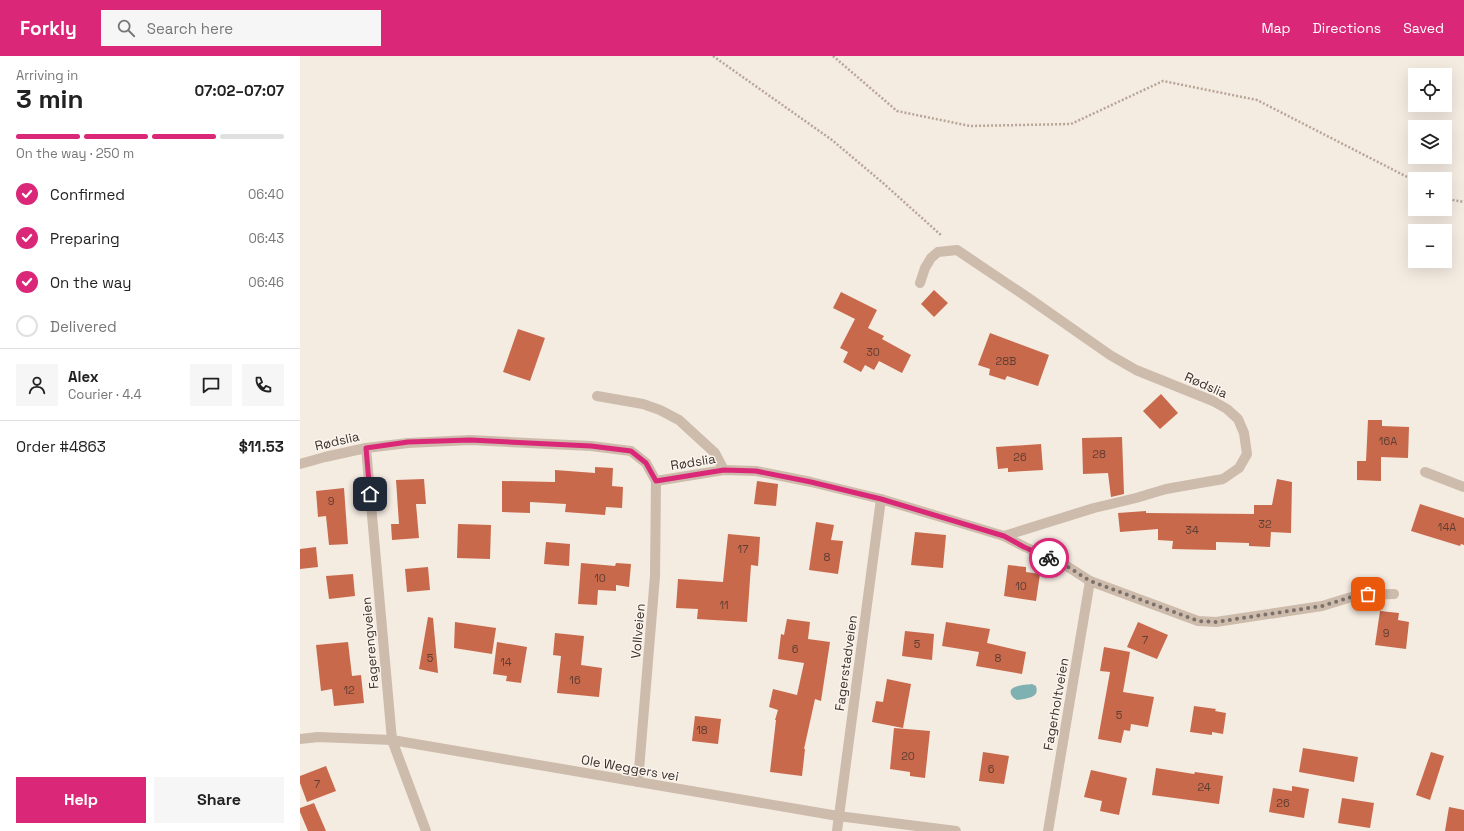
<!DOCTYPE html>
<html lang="en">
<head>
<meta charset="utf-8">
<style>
  body { margin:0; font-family:"Space Grotesk",sans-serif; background:#f6f6f6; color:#222; height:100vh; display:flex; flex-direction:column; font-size:15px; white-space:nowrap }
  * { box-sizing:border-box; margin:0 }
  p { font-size:13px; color:#767676 }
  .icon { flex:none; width:22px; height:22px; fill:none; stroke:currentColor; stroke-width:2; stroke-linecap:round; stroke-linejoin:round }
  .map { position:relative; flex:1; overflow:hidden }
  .details { display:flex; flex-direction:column; background:#fff; width:300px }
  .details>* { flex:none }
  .fabs { position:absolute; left:1108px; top:12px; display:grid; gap:8px }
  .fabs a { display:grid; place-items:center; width:44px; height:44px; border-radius:0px; background:#fff; box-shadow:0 4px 16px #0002; font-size:20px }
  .pin { position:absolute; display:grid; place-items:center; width:34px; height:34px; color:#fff; margin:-17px; border-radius:8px; box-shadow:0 2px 6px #0006 }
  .courier { position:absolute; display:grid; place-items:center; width:40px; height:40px; margin:-20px; border:3px solid #db2777; border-radius:50%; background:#fff; color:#222; box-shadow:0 1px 5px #0007 }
  .head em { font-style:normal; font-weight:800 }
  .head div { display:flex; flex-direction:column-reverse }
  .head { display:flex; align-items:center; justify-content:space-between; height:68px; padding:0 16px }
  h1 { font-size:26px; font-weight:800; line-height:30px }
  .bar { display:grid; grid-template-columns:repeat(4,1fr); gap:6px 4px; align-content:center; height:48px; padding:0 16px }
  .bar i { height:5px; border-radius:3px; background:#e0e0e0 }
  .bar .on { background:#db2777 }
  .bar p { grid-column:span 4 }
  .line { display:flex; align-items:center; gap:10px; padding:0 16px; border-top:1px solid #e0e0e0 }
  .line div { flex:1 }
  .round { display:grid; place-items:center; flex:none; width:42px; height:42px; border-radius:0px; background:#f6f6f6 }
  ol { padding:0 16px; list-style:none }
  li { display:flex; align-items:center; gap:12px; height:44px }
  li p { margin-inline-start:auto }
  li .icon { padding:4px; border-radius:50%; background:#db2777; color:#fff; stroke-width:4 }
  li:last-child { color:#767676 }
  li i { width:22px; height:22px; border:2px solid #e0e0e0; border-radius:50% }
  .cta { display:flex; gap:8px; margin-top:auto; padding:8px 16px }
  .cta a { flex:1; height:46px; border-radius:0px; background:#db2777; color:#fff; font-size:16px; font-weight:800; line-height:46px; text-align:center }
  .cta a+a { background:#f6f6f6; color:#222 }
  header { display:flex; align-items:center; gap:24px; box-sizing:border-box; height:56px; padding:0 20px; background:#db2777; color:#fff }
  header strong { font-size:19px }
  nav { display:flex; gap:22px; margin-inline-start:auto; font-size:14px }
  .search { width:280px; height:36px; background:#f6f6f6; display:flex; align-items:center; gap:10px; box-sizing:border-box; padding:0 14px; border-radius:0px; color:#767676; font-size:15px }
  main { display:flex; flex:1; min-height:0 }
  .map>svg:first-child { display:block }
  .water { fill:#7fb0b2 }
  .building { fill:#c8694b }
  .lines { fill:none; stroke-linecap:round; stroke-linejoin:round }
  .path { stroke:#b9a596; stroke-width:2.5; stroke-dasharray:2 2; stroke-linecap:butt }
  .minor { stroke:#cdbbac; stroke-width:10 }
  .done { stroke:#7c716b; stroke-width:4; stroke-dasharray:0 7.2 }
  .route { stroke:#db2777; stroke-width:5 }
  .labels { text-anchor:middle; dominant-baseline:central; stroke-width:3; stroke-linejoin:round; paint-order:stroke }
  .number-label { font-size:11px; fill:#5e3e33 }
  .street-label { font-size:13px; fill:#3b302b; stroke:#fbf5ee }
</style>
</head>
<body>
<header>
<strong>Forkly</strong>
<div class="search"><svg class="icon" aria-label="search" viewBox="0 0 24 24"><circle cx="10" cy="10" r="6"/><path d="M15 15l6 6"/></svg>Search here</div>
<nav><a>Map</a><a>Directions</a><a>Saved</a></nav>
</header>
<main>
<section class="details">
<div class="head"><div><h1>3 min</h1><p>Arriving in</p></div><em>07:02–07:07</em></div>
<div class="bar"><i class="on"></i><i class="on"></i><i class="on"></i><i></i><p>On the way · 250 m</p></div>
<ol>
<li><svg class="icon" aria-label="check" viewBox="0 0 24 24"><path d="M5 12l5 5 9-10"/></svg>Confirmed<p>06:40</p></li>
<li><svg class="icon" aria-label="check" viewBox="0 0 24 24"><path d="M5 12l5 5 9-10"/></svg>Preparing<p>06:43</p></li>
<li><svg class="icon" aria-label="check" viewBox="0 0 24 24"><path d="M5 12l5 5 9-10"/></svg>On the way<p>06:46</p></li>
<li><i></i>Delivered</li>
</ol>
<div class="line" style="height:72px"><a class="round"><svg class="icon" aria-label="person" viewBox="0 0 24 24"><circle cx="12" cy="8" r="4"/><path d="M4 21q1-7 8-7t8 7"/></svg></a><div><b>Alex</b><p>Courier · 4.4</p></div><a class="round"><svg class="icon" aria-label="chat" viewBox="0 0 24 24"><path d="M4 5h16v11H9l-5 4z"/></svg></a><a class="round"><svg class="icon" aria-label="phone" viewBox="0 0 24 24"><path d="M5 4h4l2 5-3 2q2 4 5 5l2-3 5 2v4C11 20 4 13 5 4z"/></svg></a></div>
<div class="line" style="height:52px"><div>Order #4863</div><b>$11.53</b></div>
<div class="cta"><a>Help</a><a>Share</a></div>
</section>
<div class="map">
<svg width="1164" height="775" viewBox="0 0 1164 775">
  <rect width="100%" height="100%" fill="#f4ebe1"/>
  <!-- water -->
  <path class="water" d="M 732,628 L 736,630 C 739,640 732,641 724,643 C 722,643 720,644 717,644 C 716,643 713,642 712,640 C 705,629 726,629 732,628 Z"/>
  <!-- building -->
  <g class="building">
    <polygon points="634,234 648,247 634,261 621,248"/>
    <polygon points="541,236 577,254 568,272 584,280 582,283 611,299 602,317 579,305 574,314 565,309 561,316 543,306 548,296 540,292 555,263 533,252"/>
    <polygon points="218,273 245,282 230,325 203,316"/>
    <polygon points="690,277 749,299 738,330 707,320 705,324 689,319 690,313 678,309"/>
    <polygon points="861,338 878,357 860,373 843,355"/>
    <polygon points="1068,364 1082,364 1082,370 1109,371 1108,402 1081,401 1081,425 1057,424 1057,405 1066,405"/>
    <polygon points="822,381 824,438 811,441 808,417 783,418 782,382"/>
    <polygon points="741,388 743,414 708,416 708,412 698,413 696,391"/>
    <polygon points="295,411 313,412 312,430 323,431 322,452 306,451 305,459 265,456 266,448 230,446 230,457 202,456 202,425 255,426 255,414 295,417"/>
    <polygon points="124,423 126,448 116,448 119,482 92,484 91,468 99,468 96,424"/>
    <polygon points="977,423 992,426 991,477 971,476 970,491 949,490 949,487 916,486 916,494 872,493 873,485 858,484 858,473 820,476 818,457 846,455 846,457 954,458 954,449 972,449"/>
    <polygon points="457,425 478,428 476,450 454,448"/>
    <polygon points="44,432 48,488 29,489 26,460 18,461 16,435"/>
    <polygon points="1120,448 1164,462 1164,489 1161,488 1160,490 1111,475"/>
    <polygon points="516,466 534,469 531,484 543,485 538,518 509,514"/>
    <polygon points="158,468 191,469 190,503 157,502"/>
    <polygon points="615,476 646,479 643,512 611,509"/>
    <polygon points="428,478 460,481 458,510 451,509 447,566 397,563 398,553 376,552 378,523 423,526"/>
    <polygon points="246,486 270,488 269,510 244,508"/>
    <polygon points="16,491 18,511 0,513 0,493"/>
    <polygon points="281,507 315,510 316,507 331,508 329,531 316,529 316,535 298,534 297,549 278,548"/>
    <polygon points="708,509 726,511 726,516 740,518 736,545 704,540"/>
    <polygon points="128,511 130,534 107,536 105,513"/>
    <polygon points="53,518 55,540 29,543 26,520"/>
    <polygon points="1080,555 1099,557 1098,564 1109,566 1106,593 1075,589"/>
    <polygon points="128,561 133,562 138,617 119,613"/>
    <polygon points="487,563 510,566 508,583 530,586 521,645 515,643 504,693 505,693 502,720 470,716 476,664 475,664 478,654 469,651 473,633 497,639 504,607 478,603 481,578 484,579"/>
    <polygon points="155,566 196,572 192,598 154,592"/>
    <polygon points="646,566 690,573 687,587 726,596 722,618 676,610 679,596 642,590"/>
    <polygon points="838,566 868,579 857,603 827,591"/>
    <polygon points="605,575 634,578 632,604 602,600"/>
    <polygon points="255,577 284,580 281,609 302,612 299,641 257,637 261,600 253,599"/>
    <polygon points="48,586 52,620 61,619 64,647 34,650 32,633 21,635 16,589"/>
    <polygon points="197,586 227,591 221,627 206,625 207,620 193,618"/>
    <polygon points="804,591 830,596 823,636 854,641 848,671 831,668 830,675 824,674 821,687 798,683 810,616 800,615"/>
    <polygon points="587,623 611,628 603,672 572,666 576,645 583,646"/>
    <polygon points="894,650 916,653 915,655 926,657 923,678 912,676 912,679 890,676"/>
    <polygon points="395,660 421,663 418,688 392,685"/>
    <polygon points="594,672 630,675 625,722 610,720 610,716 590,713"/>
    <polygon points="1003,692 1058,701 1054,726 999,716"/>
    <polygon points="683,696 709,700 704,728 679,725"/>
    <polygon points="1131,696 1144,700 1130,744 1116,739"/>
    <polygon points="26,710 36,735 7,746 0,727 0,720"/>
    <polygon points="856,712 894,718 895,716 923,720 919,748 852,739"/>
    <polygon points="791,714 827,722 819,759 800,755 802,745 784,741"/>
    <polygon points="992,730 1009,733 1004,762 969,756 973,732 992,735"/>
    <polygon points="1042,742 1074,747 1070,772 1038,767"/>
    <polygon points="14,747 26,775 8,775 0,756 0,752"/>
    <polygon points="1149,751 1164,754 1164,775 1145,775"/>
  </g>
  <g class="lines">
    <!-- path -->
    <g class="path">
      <polyline points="413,0 532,84 583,127 642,180"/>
      <polyline points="533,0 597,55 670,70 771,68 863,25 957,44 1115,125"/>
      <polyline points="1145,141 1153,144 1164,146"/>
    </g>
    <!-- minor -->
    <g class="minor">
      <polyline points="620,227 625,212 631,202 638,196 657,194 727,241 810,299 836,314 913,345 927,353 938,363 944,377 947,398 939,412 923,423 866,433 836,442 794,452 704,480"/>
      <polyline points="297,340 343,348 360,354 379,364 415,397 424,414"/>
      <polyline points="66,392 92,684 126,775"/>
      <polyline points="0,408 25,401 66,392 108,387 170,384 291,390 331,395 346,407 356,425 355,520 338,726"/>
      <polyline points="1125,416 1164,431"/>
      <polyline points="356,425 424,414 456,415 511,426 581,443 704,480 725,491 762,507 790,525 898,565 916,566 1022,550 1058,539 1094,538"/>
      <polyline points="0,683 18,681 92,684 538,760 656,775"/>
      <polyline points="537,775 581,443"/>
      <polyline points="748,775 790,525"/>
    </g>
  </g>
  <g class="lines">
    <!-- done -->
    <polyline class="done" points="749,502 762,507 790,525 898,565 916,566 1022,550 1058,539 1068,538"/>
    <!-- route -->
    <polyline class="route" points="70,438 66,392 108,386 170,384 291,390 331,395 346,407 356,425 424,414 456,415 511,426 581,443 704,480 724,491 749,502"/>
  </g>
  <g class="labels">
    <!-- number labels -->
    <g class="number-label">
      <text x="573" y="296">30</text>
      <text x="706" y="305">28B</text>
      <text x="1088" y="385">16A</text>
      <text x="799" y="398">28</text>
      <text x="720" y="401">26</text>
      <text x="31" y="445">9</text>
      <text x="965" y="468">32</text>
      <text x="1147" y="471">14A</text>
      <text x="892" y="474">34</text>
      <text x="443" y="493">17</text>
      <text x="527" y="501">8</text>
      <text x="300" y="522">10</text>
      <text x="721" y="530">10</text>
      <text x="424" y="549">11</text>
      <text x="1086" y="577">9</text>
      <text x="845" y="584">7</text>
      <text x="617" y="588">5</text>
      <text x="495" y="593">6</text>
      <text x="130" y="602">5</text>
      <text x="698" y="602">8</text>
      <text x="206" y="606">14</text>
      <text x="275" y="624">16</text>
      <text x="49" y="634">12</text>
      <text x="819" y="659">5</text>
      <text x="402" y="674">18</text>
      <text x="608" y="700">20</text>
      <text x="691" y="713">6</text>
      <text x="17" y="728">7</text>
      <text x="904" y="731">24</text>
      <text x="983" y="747">26</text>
    </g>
    <!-- street labels -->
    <g class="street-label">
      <text transform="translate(906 329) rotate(24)">Rødslia</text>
      <text transform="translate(37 385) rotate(-13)">Rødslia</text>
      <text transform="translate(393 406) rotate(-9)">Rødslia</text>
      <text transform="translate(338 575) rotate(-85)">Vollveien</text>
      <text transform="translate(70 587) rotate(-95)">Fagerengveien</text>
      <text transform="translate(546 607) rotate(-82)">Fagerstadveien</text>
      <text transform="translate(756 648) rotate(-80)">Fagerholtveien</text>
      <text transform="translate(330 712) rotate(10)">Ole Weggers vei</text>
    </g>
  </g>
</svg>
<div class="fabs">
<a><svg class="icon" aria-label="locate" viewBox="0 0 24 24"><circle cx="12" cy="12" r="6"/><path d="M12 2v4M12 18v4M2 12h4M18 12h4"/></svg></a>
<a><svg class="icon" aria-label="layers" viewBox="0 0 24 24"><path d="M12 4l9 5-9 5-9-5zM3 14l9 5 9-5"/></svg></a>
<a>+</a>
<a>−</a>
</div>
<div class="pin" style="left:1068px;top:538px;background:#ea580c"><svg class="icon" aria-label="bag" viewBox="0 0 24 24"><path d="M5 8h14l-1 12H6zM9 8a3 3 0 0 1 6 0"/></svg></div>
<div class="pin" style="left:70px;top:438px;background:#1f2937"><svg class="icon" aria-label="home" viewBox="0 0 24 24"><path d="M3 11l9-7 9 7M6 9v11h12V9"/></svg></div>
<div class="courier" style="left:749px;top:502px"><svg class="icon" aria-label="bike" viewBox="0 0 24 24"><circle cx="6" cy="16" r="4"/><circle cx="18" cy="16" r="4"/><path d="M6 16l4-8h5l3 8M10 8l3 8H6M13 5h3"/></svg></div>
</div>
</main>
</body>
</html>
